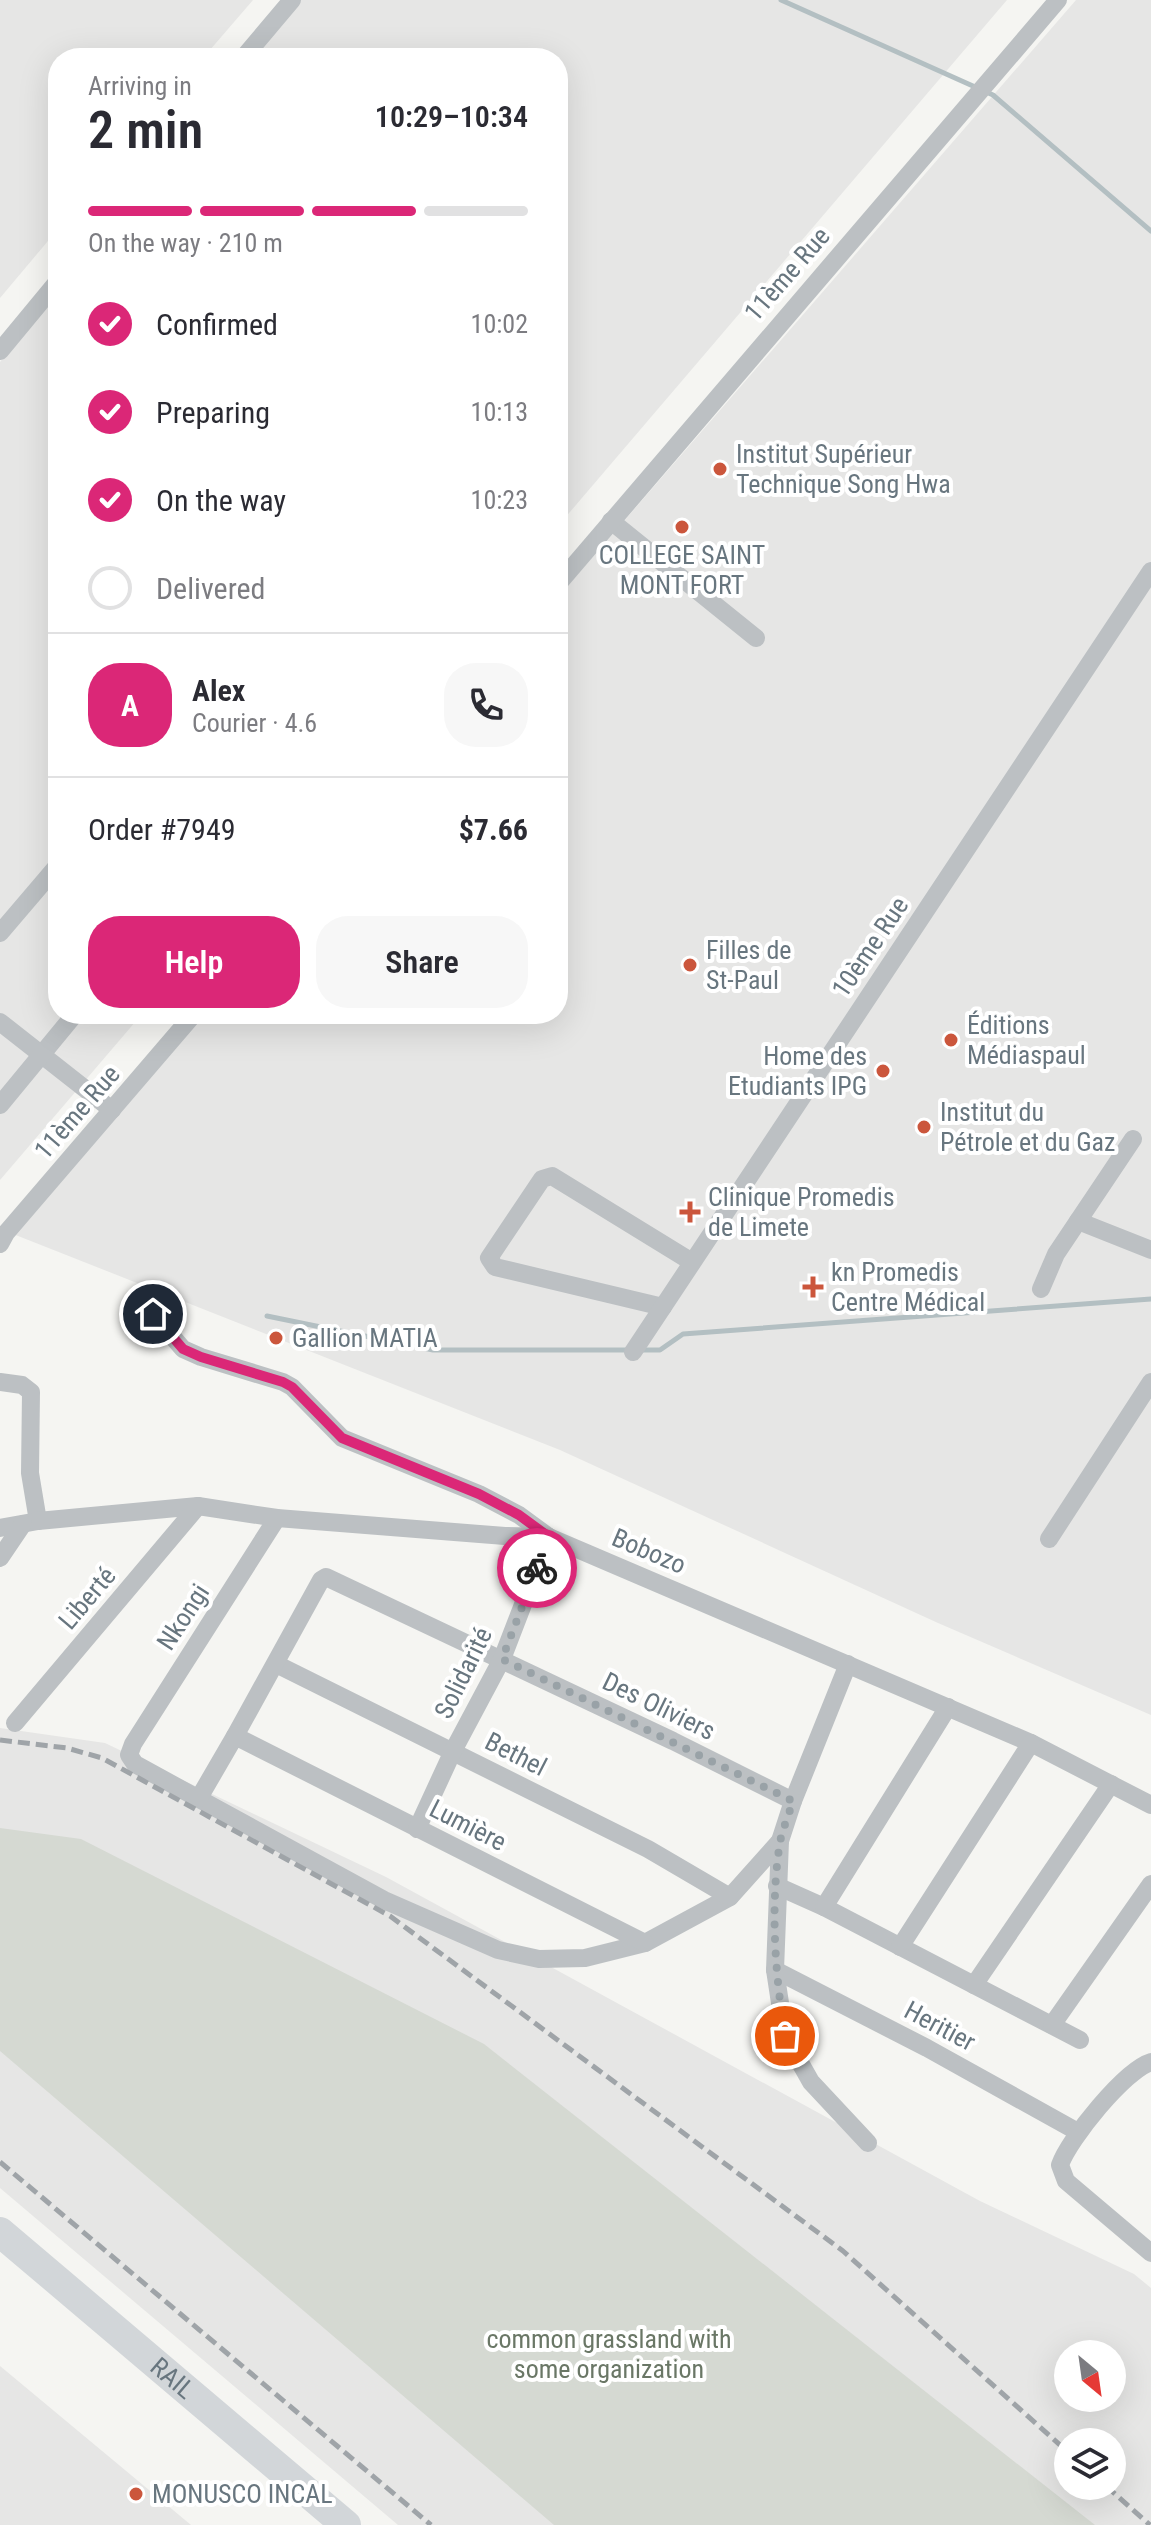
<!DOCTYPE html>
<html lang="en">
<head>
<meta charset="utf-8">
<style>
  body { margin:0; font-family:"Roboto Condensed",sans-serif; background:#f7f7f7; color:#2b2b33; height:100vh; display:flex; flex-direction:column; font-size:30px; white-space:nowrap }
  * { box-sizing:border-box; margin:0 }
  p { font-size:26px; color:#7c7c81 }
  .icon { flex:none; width:44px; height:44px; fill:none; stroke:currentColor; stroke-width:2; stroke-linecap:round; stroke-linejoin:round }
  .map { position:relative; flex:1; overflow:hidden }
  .sheet { position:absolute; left:48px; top:48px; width:520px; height:976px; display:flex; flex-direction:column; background:#fff; border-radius:32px; box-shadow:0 8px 32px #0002 }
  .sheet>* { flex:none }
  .needle { width:52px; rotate:151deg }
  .buttons { position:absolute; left:1054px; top:2340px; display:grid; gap:16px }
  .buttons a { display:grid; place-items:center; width:72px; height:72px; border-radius:50%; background:#fff; box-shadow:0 8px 32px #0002; font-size:40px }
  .pin { position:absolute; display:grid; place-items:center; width:68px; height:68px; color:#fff; margin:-34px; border:4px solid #fff; border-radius:50%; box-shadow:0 2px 8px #0007 }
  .courier { position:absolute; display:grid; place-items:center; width:80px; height:80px; margin:-40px; border:6px solid #db2777; border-radius:50%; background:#fff; color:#222; box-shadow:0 2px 10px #0007 }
  .overview em { font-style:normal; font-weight:600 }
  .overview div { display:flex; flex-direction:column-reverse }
  .overview { display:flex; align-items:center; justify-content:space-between; height:136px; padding:0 40px }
  h1 { font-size:52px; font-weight:600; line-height:60px }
  .bar { display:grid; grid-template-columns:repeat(4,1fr); gap:12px 8px; align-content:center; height:96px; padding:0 40px }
  .bar i { height:10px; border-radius:6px; background:#e1e1e2 }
  .bar .on { background:#db2777 }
  .bar p { grid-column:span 4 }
  .line { display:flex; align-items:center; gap:20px; padding:0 40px; border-top:2px solid #e1e1e2 }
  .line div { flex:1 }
  .round { display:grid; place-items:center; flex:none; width:84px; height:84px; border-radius:32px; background:#f7f7f7 }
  ol { padding:0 40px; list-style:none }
  li { display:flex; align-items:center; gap:24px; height:88px }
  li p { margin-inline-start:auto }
  li .icon { padding:8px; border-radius:50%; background:#db2777; color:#fff; stroke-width:4 }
  li:last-child { color:#7c7c81 }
  li i { width:44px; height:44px; border:4px solid #e1e1e2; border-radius:50% }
  .primary-button { display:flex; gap:16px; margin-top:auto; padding:16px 40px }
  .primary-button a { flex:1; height:92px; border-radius:32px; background:#db2777; color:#fff; font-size:32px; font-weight:600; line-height:92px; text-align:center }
  .primary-button a+a { background:#f7f7f7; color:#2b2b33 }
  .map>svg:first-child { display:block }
  .built { fill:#e6e6e5; fill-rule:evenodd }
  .green { fill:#d5d9d2 }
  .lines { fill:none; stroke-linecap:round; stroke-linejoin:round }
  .stream { stroke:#b3bfc2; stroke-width:5 }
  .minor { stroke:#bcc0c3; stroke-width:18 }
  .primary { stroke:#d2d6d9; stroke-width:30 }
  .rail { stroke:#9fa4a8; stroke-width:5; stroke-dasharray:12 6; stroke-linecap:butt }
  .done { stroke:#99a2a7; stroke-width:8; stroke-dasharray:0 14.4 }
  .route { stroke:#db2777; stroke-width:10 }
  .poi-dot { fill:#cb563c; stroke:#fff; stroke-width:3 }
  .labels { text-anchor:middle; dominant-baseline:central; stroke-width:8; stroke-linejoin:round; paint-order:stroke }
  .street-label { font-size:26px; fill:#68767f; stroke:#fff }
  .poi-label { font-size:26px; fill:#68767f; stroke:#fff; text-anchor:start }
  .park-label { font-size:26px; fill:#6a7766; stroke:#fff }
</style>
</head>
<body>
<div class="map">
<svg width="1151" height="2525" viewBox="0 0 1151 2525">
  <rect width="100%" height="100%" fill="#f5f5f2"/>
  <!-- built -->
  <g class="built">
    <polygon points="0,0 253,0 203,58 58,58 58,229 0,298"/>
    <polygon points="301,0 1007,0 558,526 558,58 253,58"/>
    <polygon points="1076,0 1151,0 1151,1715 938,1623 560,1450 8,1232 196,1014 558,1014 558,597"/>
    <polygon points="58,292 58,1014 142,1014 0,1180 0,362"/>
    <path d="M 0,1728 L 105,1743 L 386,1877 L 980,2201 L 1134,2274 L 1151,2288 L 1151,2525 L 398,2525 L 0,2188 ZM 1068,2354 L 1112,2354 L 1112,2398 L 1068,2398 ZM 1068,2442 L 1112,2442 L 1112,2486 L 1068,2486 Z"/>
    <polygon points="0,2366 191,2525 0,2525"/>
  </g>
  <!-- green -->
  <polygon class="green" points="0,1828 81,1839 484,2044 1095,2525 554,2525 0,2051"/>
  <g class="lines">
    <!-- stream -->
    <g class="stream">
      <polyline points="781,0 993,95 1151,231"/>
      <polyline points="267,1316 433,1350 628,1350"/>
      <polyline points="638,1350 660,1350 683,1334 1151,1299"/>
    </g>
    <!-- minor -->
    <g class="minor">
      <polyline points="243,58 292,0"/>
      <polyline points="0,351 58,281"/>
      <polyline points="611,521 756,638"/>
      <polyline points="558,584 1058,0"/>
      <polyline points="0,933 58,865"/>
      <polyline points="0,1022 112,1110"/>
      <polyline points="0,1105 75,1014"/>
      <polyline points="1078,1221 1151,1250"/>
      <polyline points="0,1244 6,1233 194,1014"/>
      <polyline points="1041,1289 1056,1254 1133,1139"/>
      <polyline points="663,1307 495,1267 489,1258 542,1179 552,1176 692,1262"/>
      <polyline points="153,1314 183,1349 201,1357 283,1382 292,1387 342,1438 479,1494 519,1515 549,1537 1031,1743 1151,1805"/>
      <polyline points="633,1352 1151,571"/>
      <polyline points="0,1382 22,1385 31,1392 30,1473 38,1521"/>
      <polyline points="277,1518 133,1744 129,1755 135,1764 384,1900 498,1950 539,1959 585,1958 645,1943 730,1897 780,1841"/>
      <polyline points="0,1528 38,1521 198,1506 277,1518 505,1536 549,1537"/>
      <polyline points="1049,1539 1151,1382"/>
      <polyline points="0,1558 23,1524"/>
      <polyline points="276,1664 648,1849 730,1897"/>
      <polyline points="848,1664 793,1801 780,1841 775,1970 785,2036 811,2082 868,2143"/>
      <polyline points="15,1723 198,1506"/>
      <polyline points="235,1736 321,1580 326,1577 673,1741 793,1801"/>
      <polyline points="199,1798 235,1736 645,1943"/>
      <polyline points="417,1829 453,1751 502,1659 549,1537"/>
      <polyline points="777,1886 824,1907 1080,2040"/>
      <polyline points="824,1907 948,1707"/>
      <polyline points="900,1947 1031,1743"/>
      <polyline points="775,1970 927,2048 1078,2132"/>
      <polyline points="974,1985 1111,1784"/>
      <polyline points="1052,2025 1151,1884"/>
      <path d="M 1151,2062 C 1125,2070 1069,2139 1060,2165 L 1066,2181 L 1151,2253"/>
    </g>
    <!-- primary -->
    <path class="primary" id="s1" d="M 0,2232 L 346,2525"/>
    <!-- rail -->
    <g class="rail">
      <polyline points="0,1740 67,1748 102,1758 390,1916 843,2251 1068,2452"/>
      <polyline points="0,2162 431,2525"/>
      <polyline points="1106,2486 1150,2525"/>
    </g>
  </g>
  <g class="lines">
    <!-- done -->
    <path class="done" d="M 537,1568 L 502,1659 L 793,1801 C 789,1814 783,1828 780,1842 C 770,1906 775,1973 785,2036"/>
    <!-- route -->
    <polyline class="route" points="153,1314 183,1349 201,1357 283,1382 292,1387 342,1438 479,1494 519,1515 549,1537 537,1568"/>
  </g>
  <!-- markers -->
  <g class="poi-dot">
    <circle cx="720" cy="469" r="8"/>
    <circle cx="682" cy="527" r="8"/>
    <circle cx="690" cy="965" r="8"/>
    <circle cx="951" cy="1040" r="8"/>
    <circle cx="883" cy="1071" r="8"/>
    <circle cx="924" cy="1127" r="8"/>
    <path d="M686 1200h8v8h8v8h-8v8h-8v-8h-8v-8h8z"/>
    <path d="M809 1275h8v8h8v8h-8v8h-8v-8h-8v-8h8z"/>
    <circle cx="276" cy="1338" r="8"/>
    <circle cx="136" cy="2494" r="8"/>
  </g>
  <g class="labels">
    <!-- street labels -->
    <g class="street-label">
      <text transform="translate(787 274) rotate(-49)">11ème Rue</text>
      <text transform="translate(870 947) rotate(-56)">10ème Rue</text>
      <text transform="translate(77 1112) rotate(-49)">11ème Rue</text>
      <text transform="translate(649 1551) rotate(23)">Bobozo</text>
      <text transform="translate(87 1598) rotate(-50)">Liberté</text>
      <text transform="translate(183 1617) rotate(-57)">Nkongi</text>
      <text transform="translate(463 1673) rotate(-64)">Solidarité</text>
      <text transform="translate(659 1706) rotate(26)">Des Oliviers</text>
      <text transform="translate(516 1754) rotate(27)">Bethel</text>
      <text transform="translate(468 1825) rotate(27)">Lumière</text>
      <text transform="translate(940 2026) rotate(28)">Heritier</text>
      <text stroke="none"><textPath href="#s1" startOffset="226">RAIL</textPath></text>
    </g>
    <!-- poi labels -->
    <g class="poi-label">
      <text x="736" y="454">Institut Supérieur<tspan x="736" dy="30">Technique Song Hwa</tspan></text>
      <text x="682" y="555" text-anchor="middle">COLLEGE SAINT<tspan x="682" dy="30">MONT FORT</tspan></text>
      <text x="706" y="950">Filles de<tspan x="706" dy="30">St-Paul</tspan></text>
      <text x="967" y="1025">Éditions<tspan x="967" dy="30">Médiaspaul</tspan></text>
      <text x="867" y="1056" text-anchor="end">Home des<tspan x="867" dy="30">Etudiants IPG</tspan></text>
      <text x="940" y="1112">Institut du<tspan x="940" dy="30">Pétrole et du Gaz</tspan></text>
      <text x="708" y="1197">Clinique Promedis<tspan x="708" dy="30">de Limete</tspan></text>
      <text x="831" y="1272">kn Promedis<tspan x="831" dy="30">Centre Médical</tspan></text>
      <text x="292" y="1338">Gallion MATIA</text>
      <text x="152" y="2494">MONUSCO INCAL</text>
    </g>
    <!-- park labels -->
    <g class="park-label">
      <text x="609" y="2339">common grassland with<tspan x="609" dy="30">some organization</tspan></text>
    </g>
  </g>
</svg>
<div class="buttons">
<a><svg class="needle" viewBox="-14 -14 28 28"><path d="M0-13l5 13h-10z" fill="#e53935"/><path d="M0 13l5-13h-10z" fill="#7c7c81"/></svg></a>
<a><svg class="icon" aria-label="layers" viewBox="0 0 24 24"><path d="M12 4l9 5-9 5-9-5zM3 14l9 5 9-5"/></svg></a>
</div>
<div class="pin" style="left:785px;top:2036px;background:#ea580c"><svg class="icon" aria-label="bag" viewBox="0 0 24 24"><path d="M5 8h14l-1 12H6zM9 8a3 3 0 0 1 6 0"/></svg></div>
<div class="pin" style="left:153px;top:1314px;background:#1f2937"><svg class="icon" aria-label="home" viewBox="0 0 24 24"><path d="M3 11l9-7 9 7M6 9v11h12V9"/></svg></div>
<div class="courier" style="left:537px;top:1568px"><svg class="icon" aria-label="bike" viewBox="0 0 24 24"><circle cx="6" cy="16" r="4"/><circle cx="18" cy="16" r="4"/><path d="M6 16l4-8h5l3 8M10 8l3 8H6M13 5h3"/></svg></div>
<section class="sheet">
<div class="overview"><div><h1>2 min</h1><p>Arriving in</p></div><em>10:29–10:34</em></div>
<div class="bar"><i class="on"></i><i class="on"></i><i class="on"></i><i></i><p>On the way · 210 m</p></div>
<ol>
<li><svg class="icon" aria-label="check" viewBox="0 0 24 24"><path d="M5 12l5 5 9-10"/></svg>Confirmed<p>10:02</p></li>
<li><svg class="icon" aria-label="check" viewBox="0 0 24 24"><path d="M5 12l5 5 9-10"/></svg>Preparing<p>10:13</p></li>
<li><svg class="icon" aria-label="check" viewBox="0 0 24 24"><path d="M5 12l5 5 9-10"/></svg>On the way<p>10:23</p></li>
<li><i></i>Delivered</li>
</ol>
<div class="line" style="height:144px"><b class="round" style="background:#db2777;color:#fff">A</b><div><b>Alex</b><p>Courier · 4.6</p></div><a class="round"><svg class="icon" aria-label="phone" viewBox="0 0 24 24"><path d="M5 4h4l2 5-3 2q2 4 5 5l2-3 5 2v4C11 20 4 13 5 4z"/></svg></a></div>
<div class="line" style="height:104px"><div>Order #7949</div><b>$7.66</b></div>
<div class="primary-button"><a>Help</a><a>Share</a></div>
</section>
</div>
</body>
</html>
